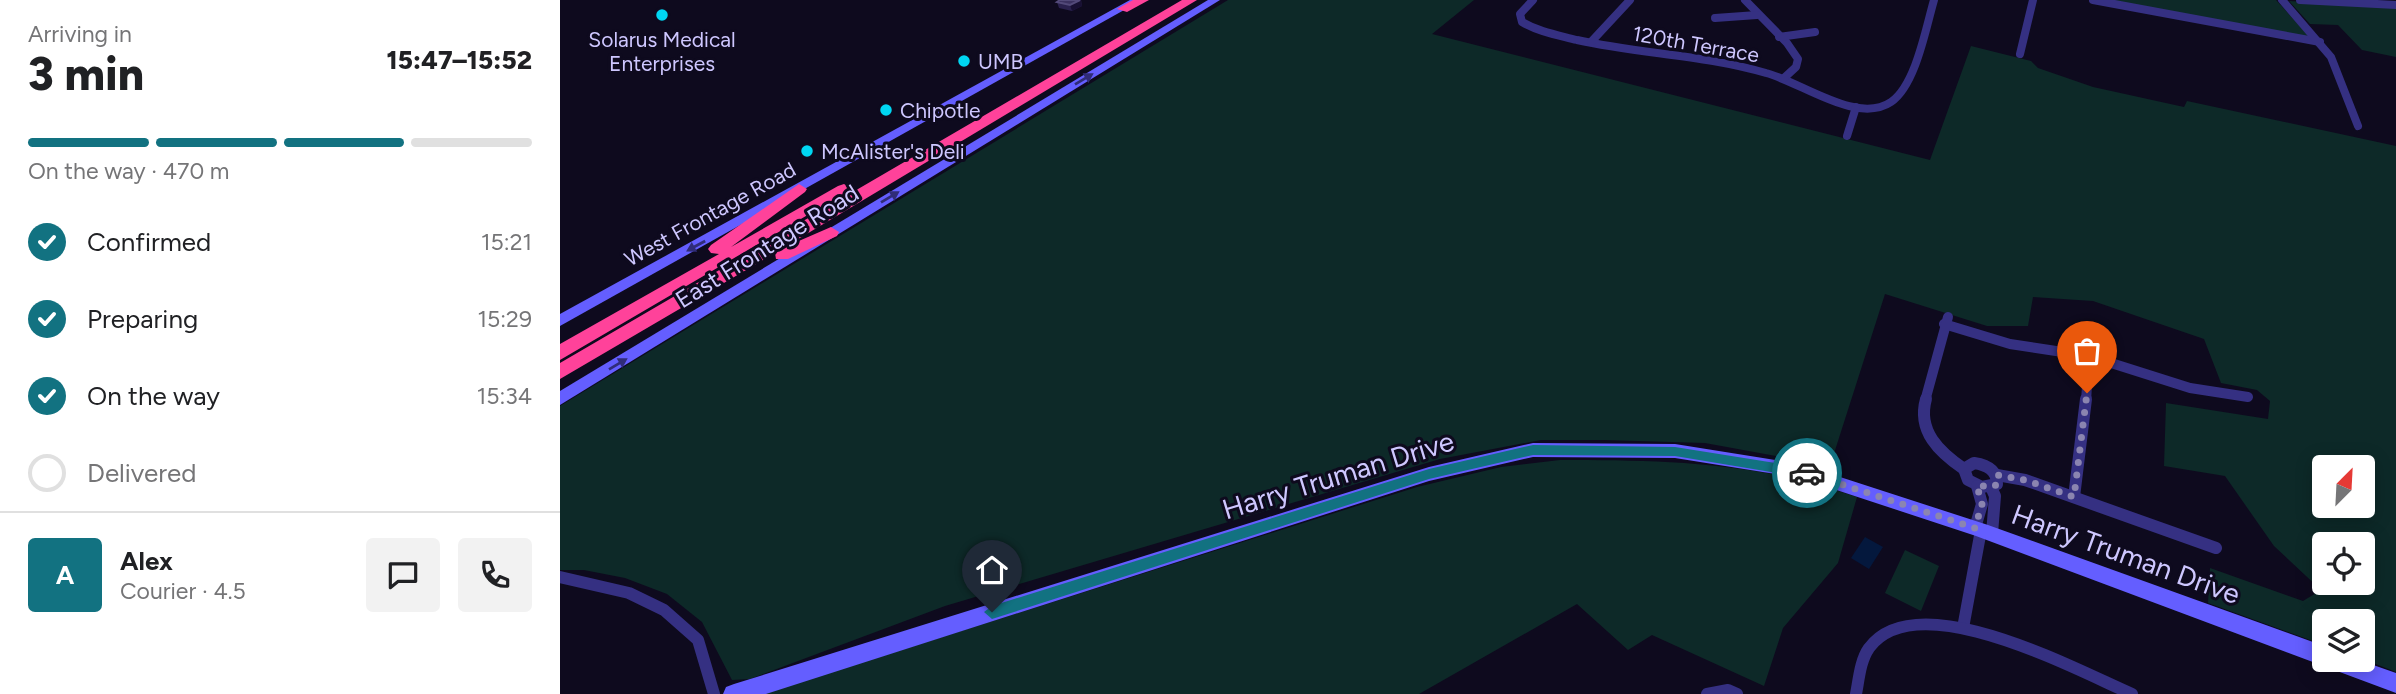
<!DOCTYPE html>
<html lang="en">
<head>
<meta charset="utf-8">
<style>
  body { margin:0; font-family:Figtree,sans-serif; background:#f2f2f2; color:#202124; height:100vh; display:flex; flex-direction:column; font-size:26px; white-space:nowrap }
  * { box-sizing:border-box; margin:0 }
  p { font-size:23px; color:#757577 }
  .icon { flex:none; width:38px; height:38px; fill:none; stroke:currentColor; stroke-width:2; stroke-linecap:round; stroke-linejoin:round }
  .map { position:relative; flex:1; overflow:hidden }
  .drawer { display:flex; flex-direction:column; background:#fff; width:560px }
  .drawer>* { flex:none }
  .needle { width:46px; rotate:24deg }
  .buttons { position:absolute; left:1752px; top:455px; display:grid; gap:14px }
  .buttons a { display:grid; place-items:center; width:63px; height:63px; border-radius:7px; background:#fff; box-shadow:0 4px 18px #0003; font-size:35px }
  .pin { position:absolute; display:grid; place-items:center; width:60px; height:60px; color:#fff; margin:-72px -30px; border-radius:50% 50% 50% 0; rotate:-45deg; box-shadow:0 0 7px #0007 }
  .pin .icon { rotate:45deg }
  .courier { position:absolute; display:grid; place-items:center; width:70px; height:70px; margin:-35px; border:5px solid #127281; border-radius:50%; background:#fff; color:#222; box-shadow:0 2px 9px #0007 }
  .head em { font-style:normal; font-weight:800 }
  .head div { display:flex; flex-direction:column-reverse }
  .head { display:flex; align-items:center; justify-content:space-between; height:119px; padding:0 28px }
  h1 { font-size:46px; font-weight:800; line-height:52px }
  .bar { display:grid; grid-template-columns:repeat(4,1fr); gap:10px 7px; align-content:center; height:84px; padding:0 28px }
  .bar i { height:9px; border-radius:5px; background:#e0e0e0 }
  .bar .active { background:#127281 }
  .bar p { grid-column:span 4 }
  .line { display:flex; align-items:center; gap:18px; padding:0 28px; border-top:2px solid #e0e0e0 }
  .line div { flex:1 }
  .round { display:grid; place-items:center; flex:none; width:74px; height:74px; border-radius:7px; background:#f2f2f2 }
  ol { padding:0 28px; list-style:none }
  li { display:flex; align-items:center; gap:21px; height:77px }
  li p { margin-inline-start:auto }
  li .icon { padding:7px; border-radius:50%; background:#127281; color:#fff; stroke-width:4 }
  li:last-child { color:#757577 }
  li i { width:38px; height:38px; border:4px solid #e0e0e0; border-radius:50% }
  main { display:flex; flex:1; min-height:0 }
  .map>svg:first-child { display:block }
  .green { fill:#0d2928; fill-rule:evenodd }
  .water { fill:#04183d }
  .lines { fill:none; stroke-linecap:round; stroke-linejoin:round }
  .street-far2 { stroke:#353082; stroke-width:8 }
  .street-far1 { stroke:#353082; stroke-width:10 }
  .street { stroke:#353082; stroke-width:12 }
  .secondary { fill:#645eff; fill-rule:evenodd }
  .highway { fill:#ff429a; fill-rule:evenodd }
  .wall { fill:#2a214e }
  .shaded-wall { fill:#181033 }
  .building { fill:#3c3261; stroke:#534a7a; stroke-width:2 }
  .oneway { fill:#302c78 }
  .route { fill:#127281 }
  .done { stroke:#8b85b0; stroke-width:7; stroke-dasharray:0 12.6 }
  .poi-dot { fill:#00d6f2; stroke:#0e0a1e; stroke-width:2.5 }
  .labels { text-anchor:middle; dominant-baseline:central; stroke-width:6; stroke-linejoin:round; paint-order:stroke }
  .far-poi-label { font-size:21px; fill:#cec7ff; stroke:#0e0a1e; text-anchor:start }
  .far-street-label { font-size:21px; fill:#cec7ff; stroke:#0e0a1e }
  .street-label { font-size:24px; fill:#cec7ff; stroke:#0e0a1e }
  .near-street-label { font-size:28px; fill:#cec7ff; stroke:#0e0a1e }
</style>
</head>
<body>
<main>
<section class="drawer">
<div class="head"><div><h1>3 min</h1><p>Arriving in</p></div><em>15:47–15:52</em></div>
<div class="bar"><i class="active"></i><i class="active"></i><i class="active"></i><i></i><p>On the way · 470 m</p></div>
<ol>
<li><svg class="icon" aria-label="check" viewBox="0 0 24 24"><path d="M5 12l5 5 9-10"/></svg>Confirmed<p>15:21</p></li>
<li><svg class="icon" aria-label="check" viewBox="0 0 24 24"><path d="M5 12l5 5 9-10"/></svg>Preparing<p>15:29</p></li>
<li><svg class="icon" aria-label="check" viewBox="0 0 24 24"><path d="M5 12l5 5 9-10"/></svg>On the way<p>15:34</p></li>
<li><i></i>Delivered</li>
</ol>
<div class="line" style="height:126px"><b class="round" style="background:#127281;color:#fff">A</b><div><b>Alex</b><p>Courier · 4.5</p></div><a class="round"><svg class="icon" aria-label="chat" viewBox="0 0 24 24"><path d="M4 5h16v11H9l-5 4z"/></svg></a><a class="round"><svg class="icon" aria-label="phone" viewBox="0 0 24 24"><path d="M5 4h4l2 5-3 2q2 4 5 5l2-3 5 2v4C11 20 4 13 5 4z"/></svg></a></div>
</section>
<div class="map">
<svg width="1836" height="694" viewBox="0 0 1836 694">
  <rect width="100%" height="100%" fill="#0e0a1e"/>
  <!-- green -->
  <g class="green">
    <path d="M 668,0 L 914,0 L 872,34 L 1370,160 L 1411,46 L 1471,61 L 1478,68 L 1533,87 L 1624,107 L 1627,101 L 1836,146 L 1836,672 L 1803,659 L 1802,621 L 1764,621 L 1764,645 L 1648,603 L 1650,568 L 1743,601 L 1761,590 L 1714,546 L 1665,476 L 1604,466 L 1606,403 L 1708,419 L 1710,401 L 1697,390 L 1661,383 L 1644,339 L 1533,301 L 1473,297 L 1468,326 L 1427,326 L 1325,294 L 1270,466 L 1145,443 L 1043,440 L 981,440 L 880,459 L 385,606 L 190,679 L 172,680 L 142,622 L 107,594 L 65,578 L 24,570 L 0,570 L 0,406 ZM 1764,467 L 1802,467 L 1802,506 L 1764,506 ZM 1764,544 L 1802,544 L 1802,583 L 1764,583 Z"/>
    <polygon points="1546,0 1716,0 1750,37"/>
    <polygon points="1729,1 1836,7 1836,57 1802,50 1778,25 1750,24"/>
    <path d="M 1000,460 C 1080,460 1162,461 1240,480 C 1259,484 1278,491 1297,497 L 1278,563 L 1223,628 L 1204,686 L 1092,635 L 1068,650 L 1017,604 L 859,694 L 202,694 L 857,487 L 941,467 Z"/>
    <polygon points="1345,550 1379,566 1361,611 1325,593"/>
  </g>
  <!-- water -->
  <polygon class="water" points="1305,537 1323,547 1309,569 1291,558"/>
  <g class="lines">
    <!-- street-far2 -->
    <g class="street-far2">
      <path d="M 973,0 L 960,14 L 962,22 C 979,32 998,35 1017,40 C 1080,54 1145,55 1206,73 C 1241,82 1297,125 1331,102 C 1356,85 1366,27 1374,0"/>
      <polyline points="1185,0 1227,43 1238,59 1236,67 1224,78"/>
      <polyline points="1533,0 1760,42"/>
      <polyline points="1722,0 1771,57 1798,126"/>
      <polyline points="1740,0 1836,5"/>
      <polyline points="1155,18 1197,15"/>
      <polyline points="1219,37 1255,32"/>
      <polyline points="1031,42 1070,0"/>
      <polyline points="1460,54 1473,0"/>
      <polyline points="1287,136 1296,107"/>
    </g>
    <!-- street-far1 -->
    <g class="street-far1">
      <polyline points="1384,324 1450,344 1529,356 1630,388 1688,397"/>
      <polyline points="1365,401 1388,317"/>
      <polyline points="1526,401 1529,356"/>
    </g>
    <!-- street -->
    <g class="street">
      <path d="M 1366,399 C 1357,431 1379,452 1404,469"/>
      <path d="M 1414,463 C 1427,465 1437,470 1437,484 L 1422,487 L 1408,480 L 1404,469 Z"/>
      <polyline points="1437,475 1465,480 1656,548"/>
      <polyline points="1431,487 1435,496 1432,534"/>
      <polyline points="1514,497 1526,399"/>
      <polyline points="1415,528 1422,504 1417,486"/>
      <polyline points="0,577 69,593 104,610 138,640 154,694"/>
      <polyline points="1403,628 1421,530"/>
      <polyline points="1147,694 1168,690 1177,694"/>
      <path d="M 1296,694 C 1299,679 1300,661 1309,648 C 1357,583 1516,670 1572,694"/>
    </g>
    <!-- secondary -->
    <g class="secondary">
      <polygon points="570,0 582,0 0,326 0,314"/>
      <polygon points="648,0 660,0 0,405 0,391"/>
      <polygon points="973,443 1115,444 1240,464 1428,525 1764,646 1764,660 1799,660 1836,673 1836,693 1416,536 1240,478 1115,458 973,457 869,481 206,694 163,694 166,687 174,684 869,467"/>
    </g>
    <!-- highway -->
    <g class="highway">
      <polygon points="573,0 589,0 567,12 557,9"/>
      <polygon points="622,0 637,0 225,247 271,227 279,232 277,236 228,259 216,259 215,253 0,379 0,363"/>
      <polygon points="239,184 247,189 245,192 171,247 278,186 284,184 292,189 0,360 0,344 159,254 151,253 148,249 151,245"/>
    </g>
  </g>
  <!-- wall -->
  <polygon class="wall" points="521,0 522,6 512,11 499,8 497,2"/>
  <!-- shaded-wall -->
  <polygon class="shaded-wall" points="521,0 522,6 512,11 510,5"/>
  <!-- building -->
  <polygon class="building" points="500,0 520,0 510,5 497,2"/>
  <!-- one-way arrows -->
  <defs><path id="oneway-solid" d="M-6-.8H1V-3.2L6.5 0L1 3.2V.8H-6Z" transform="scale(1.75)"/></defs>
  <g class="oneway">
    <use href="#oneway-solid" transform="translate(524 79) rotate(-31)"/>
    <use href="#oneway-solid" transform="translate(330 197) rotate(-31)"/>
    <use href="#oneway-solid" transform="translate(136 246) rotate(151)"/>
    <use href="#oneway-solid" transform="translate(58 364) rotate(-31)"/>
  </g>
  <!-- route -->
  <polygon class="route" points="973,445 1115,447 1247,468 1253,473 1247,478 1115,456 973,455 869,479 432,619 424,612 432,606 869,469"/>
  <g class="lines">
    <!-- done -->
    <polyline class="done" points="1247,473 1415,528 1422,504 1417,486 1435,486 1438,481 1437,475 1465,480 1514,497 1527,393"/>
  </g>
  <!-- markers -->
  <g class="poi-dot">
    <circle cx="102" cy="15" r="7"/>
    <circle cx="404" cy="61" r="7"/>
    <circle cx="326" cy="110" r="7"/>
    <circle cx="247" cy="151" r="7"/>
  </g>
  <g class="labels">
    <!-- far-poi labels -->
    <g class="far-poi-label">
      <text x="102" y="39" text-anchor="middle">Solarus Medical<tspan x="102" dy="24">Enterprises</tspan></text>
      <text x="418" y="61">UMB</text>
      <text x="340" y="110">Chipotle</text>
      <text x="261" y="151">McAlister's Deli</text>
    </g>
    <!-- far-street labels -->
    <g class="far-street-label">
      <text transform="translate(1136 44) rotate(10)">120th Terrace</text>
      <text transform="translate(150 214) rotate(-29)">West Frontage Road</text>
    </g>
    <!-- street labels -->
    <g class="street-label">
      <text transform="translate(207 246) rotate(-32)">East Frontage Road</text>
    </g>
    <!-- near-street labels -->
    <g class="near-street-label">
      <text transform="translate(778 475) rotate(-17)">Harry Truman Drive</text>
      <text transform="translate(1566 554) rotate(20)">Harry Truman Drive</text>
    </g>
  </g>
</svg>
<div class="buttons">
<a><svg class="needle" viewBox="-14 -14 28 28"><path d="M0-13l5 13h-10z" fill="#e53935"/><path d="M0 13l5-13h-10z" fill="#757577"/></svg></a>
<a><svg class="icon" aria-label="locate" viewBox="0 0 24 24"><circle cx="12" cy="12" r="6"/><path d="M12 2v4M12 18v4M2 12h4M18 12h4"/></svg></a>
<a><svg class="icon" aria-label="layers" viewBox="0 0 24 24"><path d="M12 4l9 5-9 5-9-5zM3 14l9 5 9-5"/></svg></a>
</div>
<div class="pin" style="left:1527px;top:393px;background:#ea580c"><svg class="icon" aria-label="bag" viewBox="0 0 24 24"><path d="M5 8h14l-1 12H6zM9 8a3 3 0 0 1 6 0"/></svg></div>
<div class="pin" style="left:432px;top:612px;background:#1f2937"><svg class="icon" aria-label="home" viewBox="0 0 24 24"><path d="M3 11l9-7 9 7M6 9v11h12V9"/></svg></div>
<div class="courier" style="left:1247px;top:473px"><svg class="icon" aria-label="car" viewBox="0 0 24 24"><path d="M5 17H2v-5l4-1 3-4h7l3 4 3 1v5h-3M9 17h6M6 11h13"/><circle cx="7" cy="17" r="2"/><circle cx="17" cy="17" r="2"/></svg></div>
</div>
</main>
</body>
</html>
